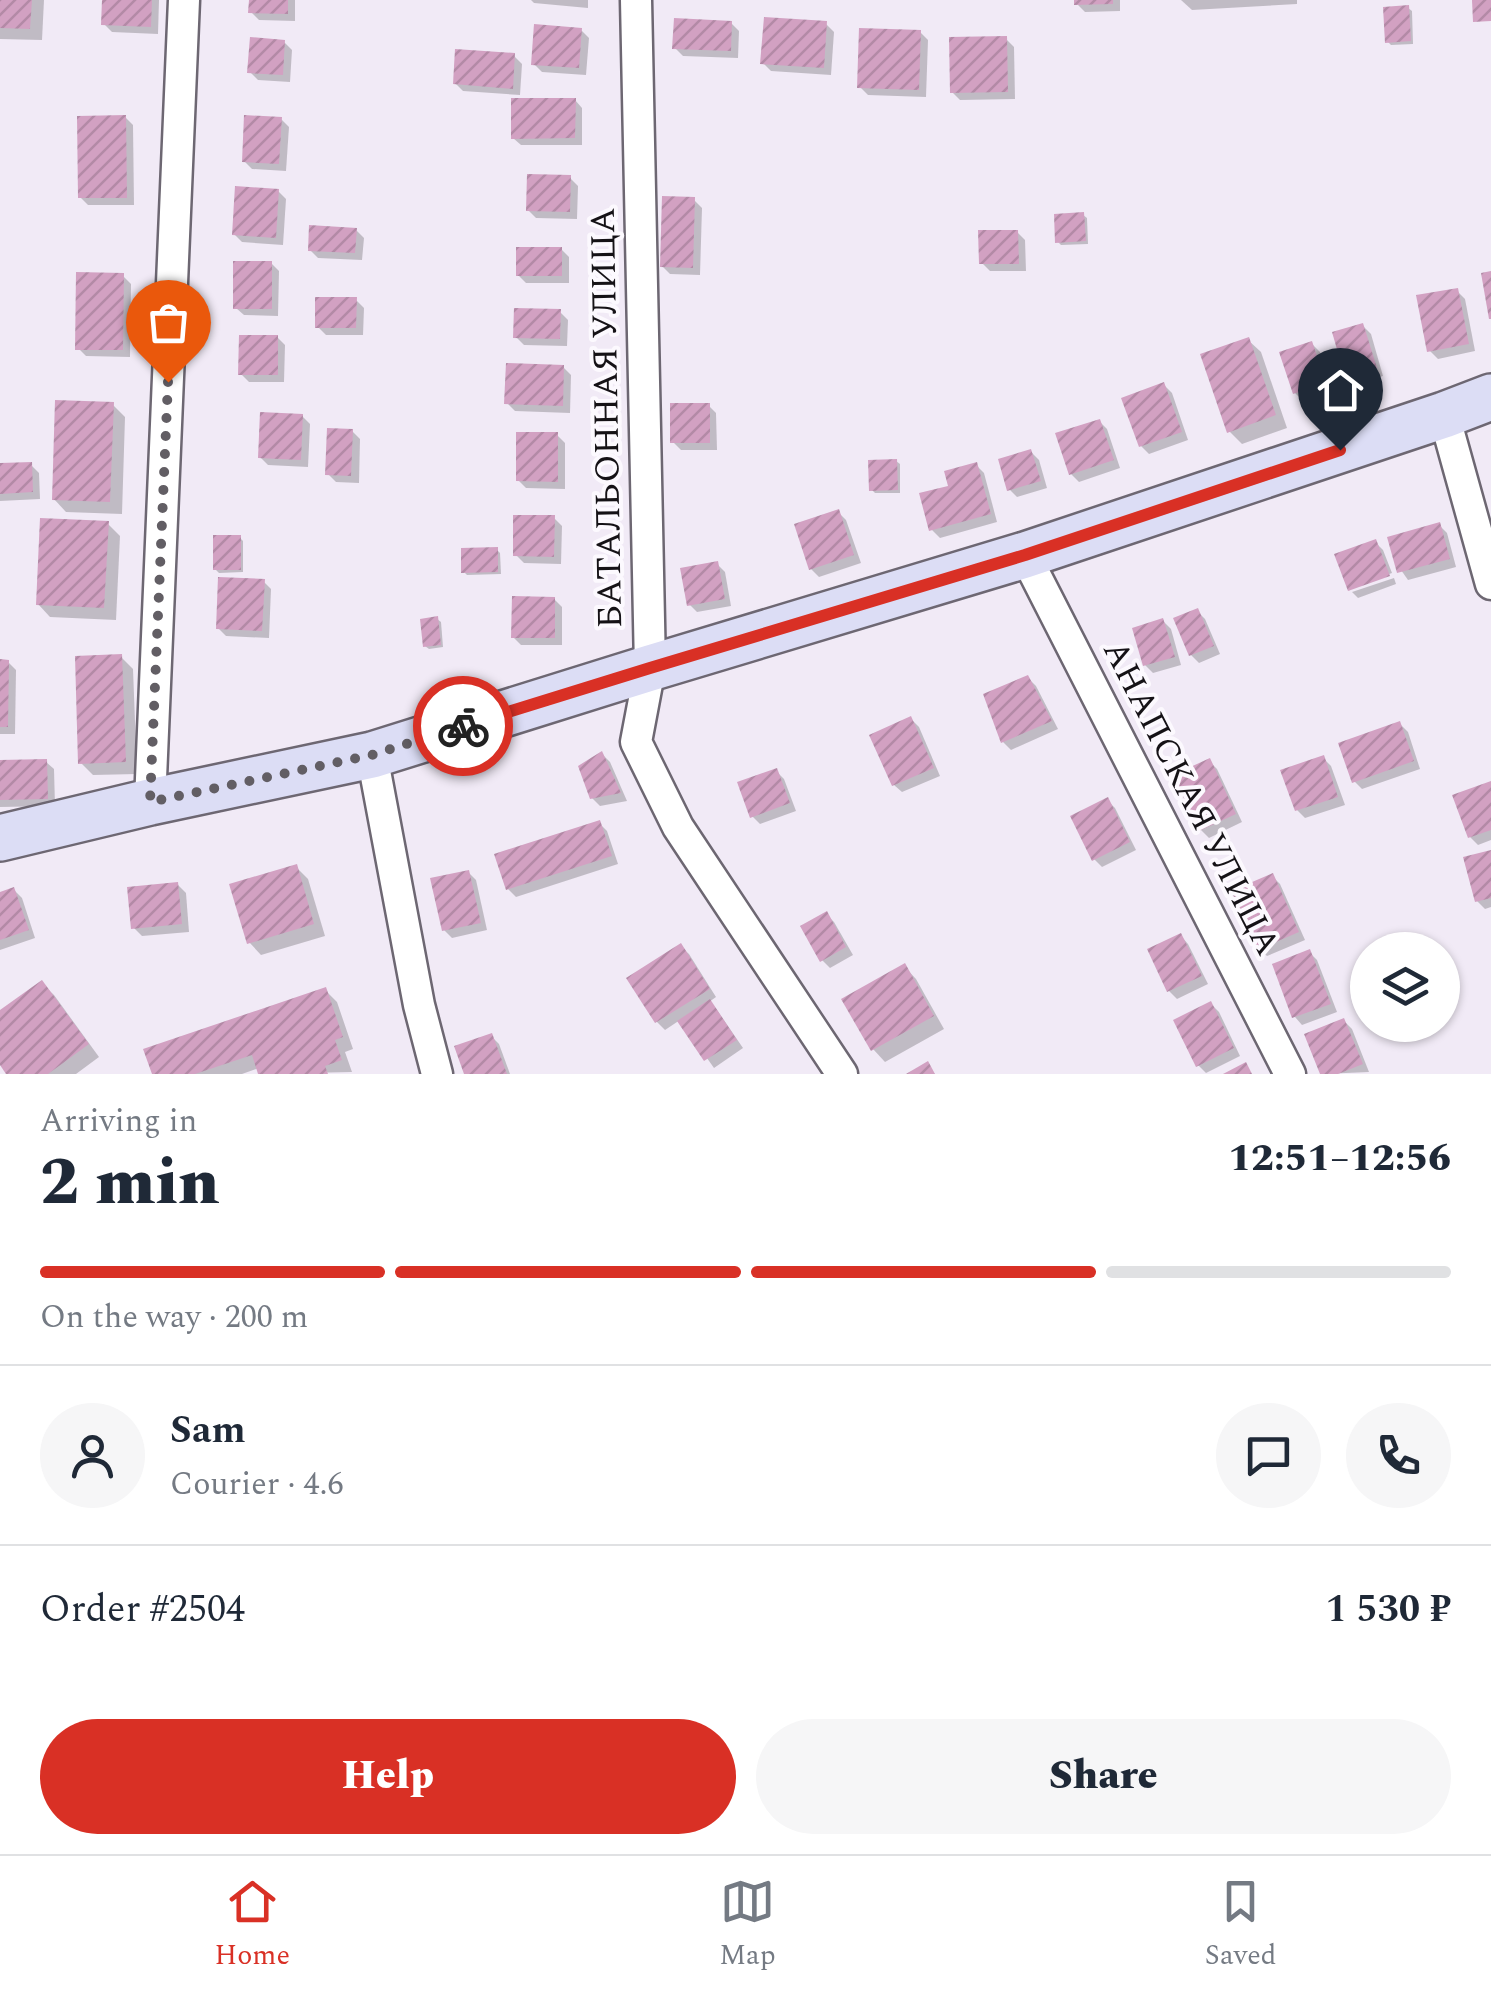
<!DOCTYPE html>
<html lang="en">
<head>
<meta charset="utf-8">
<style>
  body { margin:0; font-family:Spectral,serif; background:#f6f6f7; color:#1f2937; height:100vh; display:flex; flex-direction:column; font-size:38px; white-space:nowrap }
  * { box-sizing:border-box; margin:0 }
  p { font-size:32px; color:#747a83 }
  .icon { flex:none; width:55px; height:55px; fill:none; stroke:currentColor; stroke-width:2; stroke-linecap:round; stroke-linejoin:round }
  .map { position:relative; height:1074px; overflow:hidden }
  .sheet { display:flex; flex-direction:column; background:#fff; flex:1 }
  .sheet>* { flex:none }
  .fabs { position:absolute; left:1350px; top:932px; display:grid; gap:20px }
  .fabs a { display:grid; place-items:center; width:110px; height:110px; border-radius:50%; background:#fff; box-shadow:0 2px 8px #0004; font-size:50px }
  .pin { position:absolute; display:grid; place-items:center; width:85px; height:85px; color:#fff; margin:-102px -42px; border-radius:50% 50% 50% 0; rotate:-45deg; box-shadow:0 0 10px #0007 }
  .pin .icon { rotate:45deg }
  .courier { position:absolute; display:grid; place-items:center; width:100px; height:100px; margin:-50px; border:8px solid #d93025; border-radius:50%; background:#fff; color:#222; box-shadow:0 2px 12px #0007 }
  .headline em { font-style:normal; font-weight:800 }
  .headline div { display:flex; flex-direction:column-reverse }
  .headline { display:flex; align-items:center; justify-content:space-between; height:170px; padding:0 40px }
  h1 { font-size:65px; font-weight:800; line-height:75px }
  .bar { display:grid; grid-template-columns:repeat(4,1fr); gap:15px 10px; align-content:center; height:120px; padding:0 40px }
  .bar i { height:12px; border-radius:8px; background:#e0e1e3 }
  .bar .active { background:#d93025 }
  .bar p { grid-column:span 4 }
  .line { display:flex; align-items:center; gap:25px; padding:0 40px; border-top:2px solid #e0e1e3 }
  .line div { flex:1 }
  .round { display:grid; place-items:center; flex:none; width:105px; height:105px; border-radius:52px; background:#f6f6f7 }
  .action { display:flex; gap:20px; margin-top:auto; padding:20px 40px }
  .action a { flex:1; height:115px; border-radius:60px; background:#d93025; color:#fff; font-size:40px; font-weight:800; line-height:115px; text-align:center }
  .action a+a { background:#f6f6f7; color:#1f2937 }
  .tab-bar { display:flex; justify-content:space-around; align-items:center; height:140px; border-top:2px solid #e0e1e3; background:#fff; font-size:28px; color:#747a83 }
  .tab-bar a { display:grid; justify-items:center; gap:5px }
  .tab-bar .active { color:#d93025 }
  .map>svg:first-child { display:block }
  .shadow { fill:#0003 }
  .building { fill:url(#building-hatch) }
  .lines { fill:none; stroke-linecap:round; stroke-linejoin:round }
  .street-casing { stroke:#6d6772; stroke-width:35 }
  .secondary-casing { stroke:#6d6772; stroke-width:50 }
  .street { stroke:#fff; stroke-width:30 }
  .secondary { stroke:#dcddf5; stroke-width:45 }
  .done { stroke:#625e64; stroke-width:10; stroke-dasharray:0 18 }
  .route { stroke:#d93025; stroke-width:12 }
  .labels { text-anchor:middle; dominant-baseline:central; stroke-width:8; stroke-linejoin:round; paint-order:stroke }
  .street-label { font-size:35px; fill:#151216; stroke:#fcf9fe }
</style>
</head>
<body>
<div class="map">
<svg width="1491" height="1074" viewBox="0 0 1491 1074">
  <defs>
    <pattern id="building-hatch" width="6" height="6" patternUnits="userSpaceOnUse" patternTransform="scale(2.5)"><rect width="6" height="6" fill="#d2a1c2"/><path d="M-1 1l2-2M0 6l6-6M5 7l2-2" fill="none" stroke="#b38aa6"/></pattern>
  </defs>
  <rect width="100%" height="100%" fill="#f1eaf6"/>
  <!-- shadow -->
  <g class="shadow">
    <polygon points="0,0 44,0 42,40 0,39"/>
    <polygon points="105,0 159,0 158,34 112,32 104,24"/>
    <polygon points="251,0 295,0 295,21 259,20 251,12"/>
    <polygon points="531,0 588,0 588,8 534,3"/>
    <polygon points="1077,0 1120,0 1120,11 1085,12 1077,4"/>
    <polygon points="1181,0 1297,0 1297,4 1192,10"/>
    <polygon points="1408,8 1412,11 1413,44 1391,45 1388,42"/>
    <polygon points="731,23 739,31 738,58 683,56 675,48"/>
    <polygon points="826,24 834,32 831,75 771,71 763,63"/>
    <polygon points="581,30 589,38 586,75 542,72 534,64"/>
    <polygon points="920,32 928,40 926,97 868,95 860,87"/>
    <polygon points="1006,39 1014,47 1015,99 960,100 952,92"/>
    <polygon points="284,42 292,50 290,82 258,80 250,72"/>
    <polygon points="514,56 522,64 520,95 463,91 455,83"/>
    <polygon points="575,100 582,108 582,145 521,145 513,138"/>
    <polygon points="125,117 133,125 134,205 88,205 80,197"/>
    <polygon points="281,119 289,127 286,171 252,169 244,161"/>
    <polygon points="570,178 578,186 577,219 536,218 528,210"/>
    <polygon points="278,191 286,199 283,245 242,242 234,234"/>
    <polygon points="694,200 702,208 700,275 670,274 662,266"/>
    <polygon points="1083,215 1087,218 1088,244 1061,245 1058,242"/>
    <polygon points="356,230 364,238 362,260 318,258 310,250"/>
    <polygon points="1017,232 1025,240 1026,271 990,271 982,263"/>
    <polygon points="561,249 569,257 569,283 526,283 518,275"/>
    <polygon points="271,263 279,271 278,316 244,315 236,308"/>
    <polygon points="123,276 131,284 130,357 86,356 78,348"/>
    <polygon points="1457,291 1465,299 1475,351 1438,359 1430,351"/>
    <polygon points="356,300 364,308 363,335 326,335 318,327"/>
    <polygon points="560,312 568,320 567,346 524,345 516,337"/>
    <polygon points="1363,326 1371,334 1383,376 1355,384 1347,376"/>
    <polygon points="277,337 285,345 284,382 249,382 241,374"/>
    <polygon points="1248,340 1261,352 1287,428 1242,444 1229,431"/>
    <polygon points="1312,344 1320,352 1333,391 1303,401 1295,393"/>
    <polygon points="563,367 571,375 570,413 515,411 507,403"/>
    <polygon points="1164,385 1172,393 1188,440 1149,454 1141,446"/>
    <polygon points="113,405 125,417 122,514 66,512 54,499"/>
    <polygon points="708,405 716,413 717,450 681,450 673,442"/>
    <polygon points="302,416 310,424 308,467 268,465 260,457"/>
    <polygon points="1099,421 1107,429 1120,468 1079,482 1071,474"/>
    <polygon points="352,431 360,439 359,483 336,482 328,474"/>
    <polygon points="557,435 565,443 565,489 526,488 518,480"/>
    <polygon points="1031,452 1039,460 1047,488 1017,497 1009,489"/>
    <polygon points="896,461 900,464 900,493 875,493 872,490"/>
    <polygon points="31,465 39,473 40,499 0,501 0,466"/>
    <polygon points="976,465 984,473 997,522 940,538 932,530 951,487"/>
    <polygon points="838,512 846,520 861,563 819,577 811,569"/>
    <polygon points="554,518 562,526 561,564 524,563 516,555"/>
    <polygon points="108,524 120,536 116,620 50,617 38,604"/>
    <polygon points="1439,525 1447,533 1456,567 1408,580 1401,570"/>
    <polygon points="240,538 243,541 243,572 219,573 215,569"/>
    <polygon points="1375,542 1383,550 1392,573 1350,588 1350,591 1337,556"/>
    <polygon points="497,550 500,553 501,574 467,575 464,572"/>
    <polygon points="717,564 725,572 731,606 697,612 689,604"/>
    <polygon points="1394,578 1396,584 1358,598 1352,592"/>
    <polygon points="263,581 271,589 269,638 226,636 218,628"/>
    <polygon points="554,599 562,607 562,645 521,645 513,637"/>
    <polygon points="1197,611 1205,619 1220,654 1199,663 1191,655"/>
    <polygon points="437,619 441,622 443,647 429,649 425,646"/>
    <polygon points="1163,621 1171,629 1181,665 1153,673 1145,665"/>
    <polygon points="121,657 133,669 137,774 93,775 81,763"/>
    <polygon points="0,662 8,662 16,670 15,734 0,734"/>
    <polygon points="1028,678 1036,686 1058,729 1011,750 1003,742"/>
    <polygon points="911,719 919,727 940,776 902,792 894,785"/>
    <polygon points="1400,724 1408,732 1420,769 1362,789 1354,781"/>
    <polygon points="602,754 610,762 627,801 600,806 592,798"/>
    <polygon points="1323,758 1331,766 1345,805 1305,818 1297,810"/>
    <polygon points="1209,761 1217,769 1242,822 1209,838 1201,830"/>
    <polygon points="46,762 54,769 55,806 0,807 0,763"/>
    <polygon points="776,771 784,779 796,811 760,824 752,816"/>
    <polygon points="1491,783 1491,840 1478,845 1470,837"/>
    <polygon points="1107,800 1115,808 1136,850 1102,867 1094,859"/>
    <polygon points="599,823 607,831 618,864 516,897 508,889"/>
    <polygon points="1491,852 1491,907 1485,909 1477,901"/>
    <polygon points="296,867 308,879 325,936 261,955 249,942"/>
    <polygon points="468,872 476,880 487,930 452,938 444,930"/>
    <polygon points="1272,876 1280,884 1305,940 1267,956 1259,949"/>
    <polygon points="178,885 186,893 189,932 142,936 134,928"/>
    <polygon points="14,890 22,898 35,938 0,950 0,895"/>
    <polygon points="826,914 834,922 853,955 830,968 822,960"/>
    <polygon points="1181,936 1188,944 1208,984 1177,999 1169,991"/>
    <polygon points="681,947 689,954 716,997 709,1002 717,1010 743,1048 714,1068 680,1020 665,1030 657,1022 629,979"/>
    <polygon points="1309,952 1317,960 1337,1012 1302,1025 1295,1017"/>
    <polygon points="904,966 916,979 944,1029 885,1062 873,1049"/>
    <polygon points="41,983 54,995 99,1057 76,1074 9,1074 0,1061 0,1013"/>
    <polygon points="325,990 337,1002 353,1049 345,1052 352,1072 261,1074 259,1068 242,1074 154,1074"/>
    <polygon points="1211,1004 1219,1012 1240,1056 1206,1073 1198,1065"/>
    <polygon points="1344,1021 1352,1029 1369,1072 1323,1074"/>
    <polygon points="491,1036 499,1044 510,1074 466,1074"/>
  </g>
  <!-- building -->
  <g class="building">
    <polygon points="0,0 32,0 30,29 0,28"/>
    <polygon points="102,0 152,0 151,27 101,25"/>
    <polygon points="249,0 288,0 288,14 248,13"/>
    <polygon points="1074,0 1113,0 1113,4 1074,5"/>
    <polygon points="1472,0 1491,0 1491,21 1473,22"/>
    <polygon points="1409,5 1411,41 1385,43 1383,7"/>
    <polygon points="764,17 827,21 824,68 760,64"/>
    <polygon points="674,18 732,21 731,51 672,49"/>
    <polygon points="534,24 582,28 579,68 531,65"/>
    <polygon points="859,28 921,30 919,90 857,88"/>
    <polygon points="1007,36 1008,92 950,93 949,37"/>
    <polygon points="250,37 285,40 283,75 247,73"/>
    <polygon points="455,49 515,53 513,89 453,84"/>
    <polygon points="511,98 576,98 575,138 511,139"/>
    <polygon points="126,115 127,198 78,198 77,116"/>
    <polygon points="244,115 282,117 279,164 242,162"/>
    <polygon points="527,174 571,175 570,212 526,211"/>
    <polygon points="235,186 279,189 276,238 232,235"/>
    <polygon points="662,196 695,197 693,268 660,267"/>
    <polygon points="1084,212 1086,241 1055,243 1054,214"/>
    <polygon points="309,225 357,228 355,253 308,251"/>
    <polygon points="978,230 1018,230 1019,264 979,264"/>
    <rect x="516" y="247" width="46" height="29"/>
    <rect x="233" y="261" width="39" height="48"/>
    <polygon points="1491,271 1491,319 1489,319 1481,273"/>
    <polygon points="76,272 124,273 123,350 75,350"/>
    <polygon points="1458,288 1469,344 1427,352 1416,295"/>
    <polygon points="315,297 357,297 356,328 315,328"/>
    <polygon points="514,308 561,309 560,339 513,338"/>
    <polygon points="1363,323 1377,368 1345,377 1332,332"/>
    <polygon points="239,335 278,335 278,375 238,375"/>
    <polygon points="1249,337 1276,415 1227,433 1200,354"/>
    <polygon points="1312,341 1326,383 1293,394 1279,352"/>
    <polygon points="506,363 564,365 563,406 504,404"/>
    <polygon points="1164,382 1182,432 1139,447 1121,398"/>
    <polygon points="55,400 114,402 110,502 52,500"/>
    <rect x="670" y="403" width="40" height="40"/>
    <polygon points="260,412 303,414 301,460 258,458"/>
    <polygon points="1100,419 1114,460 1069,475 1055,433"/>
    <polygon points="327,428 353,429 351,476 325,475"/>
    <polygon points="516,432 558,432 558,482 516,481"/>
    <polygon points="1031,449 1041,481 1007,491 998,459"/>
    <polygon points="897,459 898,490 869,491 868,460"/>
    <polygon points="32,462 33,492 0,494 0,463"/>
    <polygon points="977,462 991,514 929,531 919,493 948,486 944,471"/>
    <polygon points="839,509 854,555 809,570 794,524"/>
    <polygon points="513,515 555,515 554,557 513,556"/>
    <polygon points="40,518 109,521 104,608 36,605"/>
    <polygon points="1440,522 1450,559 1397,573 1387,537"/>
    <rect x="213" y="535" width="28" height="35"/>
    <polygon points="1376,539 1390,576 1348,591 1334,554"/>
    <polygon points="498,547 498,572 461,573 461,548"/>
    <polygon points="718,561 725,599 687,606 680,568"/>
    <polygon points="218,577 265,579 262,631 216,629"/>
    <polygon points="512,596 555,597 555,638 511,638"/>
    <polygon points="1198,608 1214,646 1189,656 1173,618"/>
    <polygon points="438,616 441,645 423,647 420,619"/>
    <polygon points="1163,618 1175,657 1143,666 1132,628"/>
    <polygon points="122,654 126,762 78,764 75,656"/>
    <polygon points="0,659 9,660 8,727 0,727"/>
    <polygon points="1028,675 1052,721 1001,743 983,694"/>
    <polygon points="911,716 934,768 892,786 869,735"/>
    <polygon points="1400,721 1414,761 1352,783 1338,743"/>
    <polygon points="602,751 621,793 590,799 578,766"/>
    <polygon points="1324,755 1338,797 1295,811 1280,770"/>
    <polygon points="1210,758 1236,814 1199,831 1173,775"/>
    <polygon points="47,759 48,799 0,800 0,760"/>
    <polygon points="777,768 790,803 750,818 737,782"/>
    <polygon points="1491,781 1491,830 1468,838 1452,795"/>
    <polygon points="1108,797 1130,842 1092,861 1070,816"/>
    <polygon points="600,820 612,856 506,890 494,854"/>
    <polygon points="1491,850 1491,898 1475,902 1463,857"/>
    <polygon points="297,864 314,924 247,944 229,884"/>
    <polygon points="469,870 481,923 442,931 430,878"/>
    <polygon points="1273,873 1299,932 1257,950 1231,891"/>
    <polygon points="178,882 182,924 131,929 127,887"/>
    <polygon points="14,887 29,930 0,940 0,892"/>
    <polygon points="827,911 846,947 820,962 800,926"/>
    <polygon points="1181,933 1202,976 1167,992 1147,949"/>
    <polygon points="681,943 710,989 655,1023 626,978"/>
    <polygon points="1310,949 1331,1004 1292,1018 1272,964"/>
    <polygon points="905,963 934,1016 871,1051 841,999"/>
    <polygon points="42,980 89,1044 48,1074 6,1074 0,1065 0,1010"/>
    <polygon points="326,987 343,1037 335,1040 342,1060 325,1066 328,1074 258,1074 252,1055 195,1074 152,1074 143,1049"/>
    <polygon points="710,999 737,1040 704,1061 677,1021"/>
    <polygon points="1211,1001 1234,1048 1196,1067 1173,1020"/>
    <polygon points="1344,1018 1363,1064 1338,1074 1320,1074 1304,1034"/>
    <polygon points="492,1033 507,1074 464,1074 454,1046"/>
    <polygon points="928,1061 935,1074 906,1074"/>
    <polygon points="1246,1062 1252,1074 1223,1074"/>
  </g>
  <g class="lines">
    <defs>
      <g id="street">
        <polyline points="636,0 650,668 636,742 678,827 842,1074"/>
        <polyline points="1444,415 1491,584"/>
        <polyline points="1025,555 1290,1074"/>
        <polyline points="372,755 419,1005 437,1074"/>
        <polyline points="150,802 184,0"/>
      </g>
      <polyline id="secondary" points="0,838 150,802 372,755 650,668 1025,555 1444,415 1491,397"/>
    </defs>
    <!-- street casing -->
    <use href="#street" class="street-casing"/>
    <!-- secondary casing -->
    <use href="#secondary" class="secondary-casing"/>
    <!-- street -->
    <use href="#street" class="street"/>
    <!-- secondary -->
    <use href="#secondary" class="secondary"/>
  </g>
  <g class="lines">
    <!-- done -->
    <polyline class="done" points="168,382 150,802 372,755 463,726"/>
    <!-- route -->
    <polyline class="route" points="463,726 650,668 1025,555 1340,450"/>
  </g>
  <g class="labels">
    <!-- street labels -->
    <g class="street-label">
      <text transform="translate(607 418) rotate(-91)">БАТАЛЬОННАЯ УЛИЦА</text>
      <text transform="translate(1191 798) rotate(63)">АНАПСКАЯ УЛИЦА</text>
    </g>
  </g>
</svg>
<div class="fabs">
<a><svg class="icon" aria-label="layers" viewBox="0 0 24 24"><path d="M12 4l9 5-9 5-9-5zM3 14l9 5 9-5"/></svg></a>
</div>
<div class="pin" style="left:168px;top:382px;background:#ea580c"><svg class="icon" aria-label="bag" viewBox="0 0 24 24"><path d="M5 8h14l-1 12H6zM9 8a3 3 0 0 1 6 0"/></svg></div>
<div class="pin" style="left:1340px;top:450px;background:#1f2937"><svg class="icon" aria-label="home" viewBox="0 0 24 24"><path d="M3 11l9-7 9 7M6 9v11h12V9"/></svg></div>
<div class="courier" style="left:463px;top:726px"><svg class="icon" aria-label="bike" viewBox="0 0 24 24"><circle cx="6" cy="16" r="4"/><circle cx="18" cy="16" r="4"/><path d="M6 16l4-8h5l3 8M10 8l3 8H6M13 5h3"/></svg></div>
</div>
<section class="sheet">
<div class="headline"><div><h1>2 min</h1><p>Arriving in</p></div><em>12:51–12:56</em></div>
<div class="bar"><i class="active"></i><i class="active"></i><i class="active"></i><i></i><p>On the way · 200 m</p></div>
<div class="line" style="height:180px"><a class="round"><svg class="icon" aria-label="person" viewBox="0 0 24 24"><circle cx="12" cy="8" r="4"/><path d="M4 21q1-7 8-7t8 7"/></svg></a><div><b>Sam</b><p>Courier · 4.6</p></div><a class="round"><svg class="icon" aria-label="chat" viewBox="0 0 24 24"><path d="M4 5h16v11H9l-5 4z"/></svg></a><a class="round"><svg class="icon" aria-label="phone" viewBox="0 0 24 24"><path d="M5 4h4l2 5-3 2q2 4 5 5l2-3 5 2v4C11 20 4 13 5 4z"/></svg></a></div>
<div class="line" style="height:130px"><div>Order #2504</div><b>1 530 ₽</b></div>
<div class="action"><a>Help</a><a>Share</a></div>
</section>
<nav class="tab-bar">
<a class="active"><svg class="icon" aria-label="home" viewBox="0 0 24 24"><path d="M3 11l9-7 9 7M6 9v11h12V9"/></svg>Home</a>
<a><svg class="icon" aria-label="map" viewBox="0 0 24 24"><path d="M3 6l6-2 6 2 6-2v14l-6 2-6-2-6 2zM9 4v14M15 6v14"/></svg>Map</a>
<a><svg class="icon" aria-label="saved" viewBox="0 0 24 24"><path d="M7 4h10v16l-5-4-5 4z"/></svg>Saved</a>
</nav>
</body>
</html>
